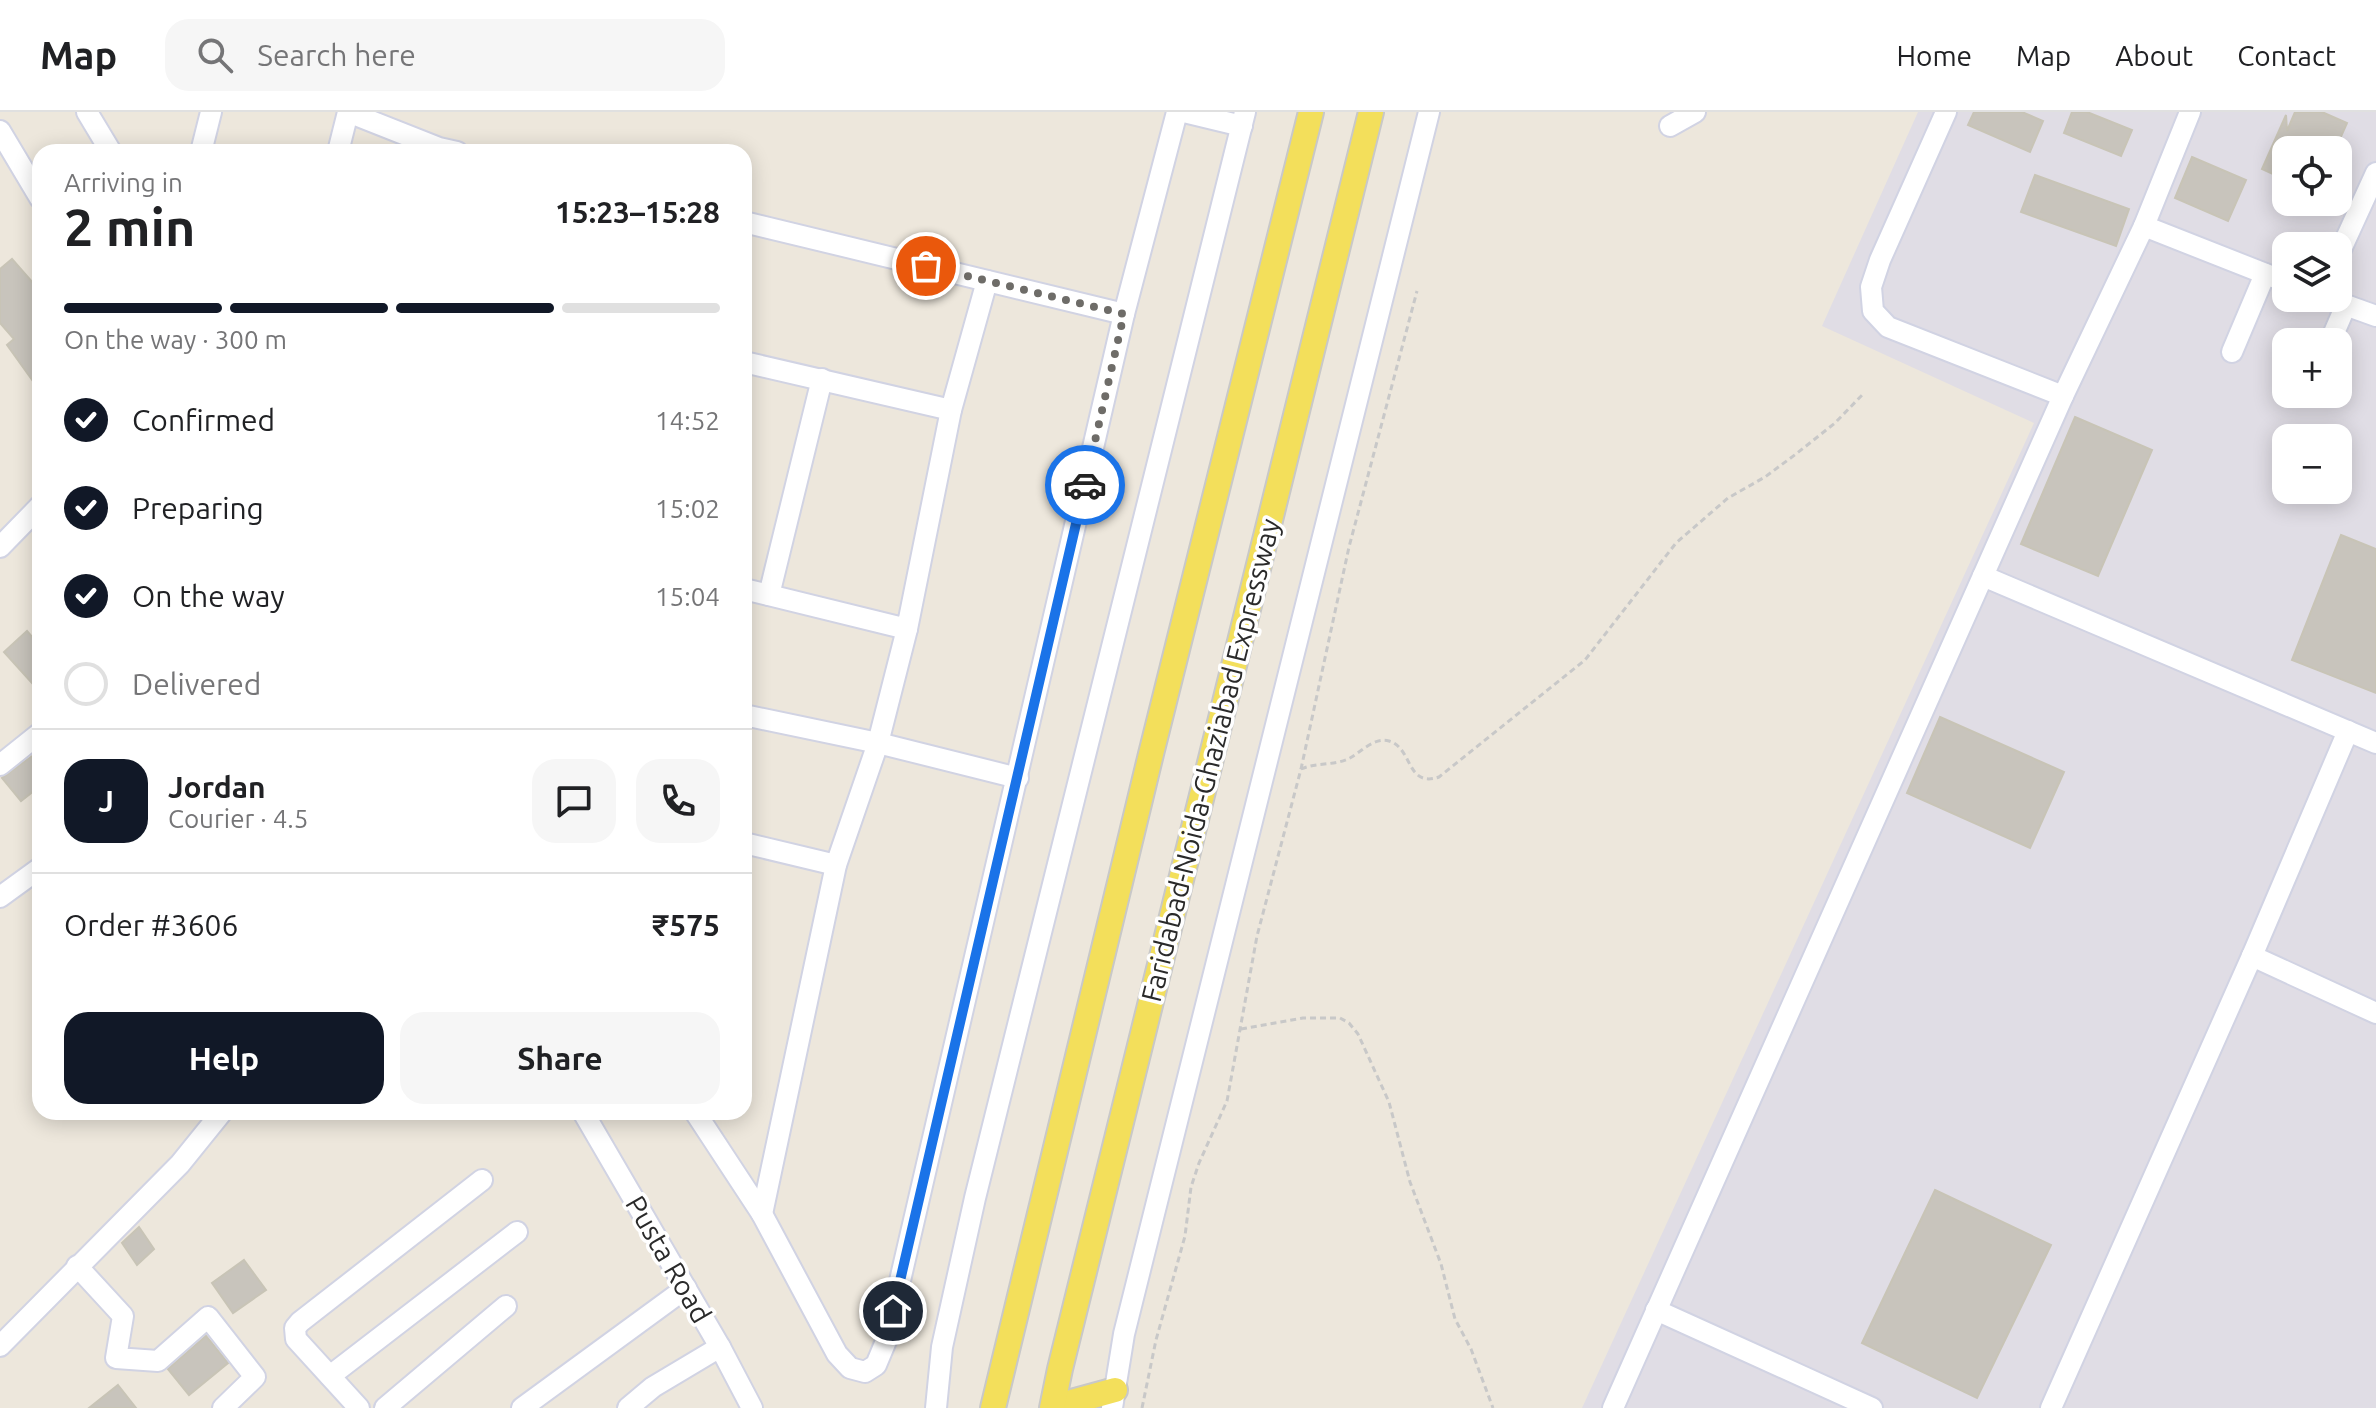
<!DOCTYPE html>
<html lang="en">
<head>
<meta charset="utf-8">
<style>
  body { margin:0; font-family:Ubuntu,sans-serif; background:#f6f6f6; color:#202124; height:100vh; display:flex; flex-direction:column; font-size:30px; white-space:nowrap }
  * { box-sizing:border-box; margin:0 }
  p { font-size:26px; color:#757577 }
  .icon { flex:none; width:44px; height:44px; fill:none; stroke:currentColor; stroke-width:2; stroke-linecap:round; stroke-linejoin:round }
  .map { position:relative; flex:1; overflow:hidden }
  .panel { position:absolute; left:32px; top:32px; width:720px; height:976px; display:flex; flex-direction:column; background:#fff; border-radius:24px; box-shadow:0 4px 20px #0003 }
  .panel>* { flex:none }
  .controls { position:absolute; left:2272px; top:24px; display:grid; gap:16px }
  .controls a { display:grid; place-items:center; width:80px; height:80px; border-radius:16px; background:#fff; box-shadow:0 4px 20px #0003; font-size:40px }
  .pin { position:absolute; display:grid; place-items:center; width:68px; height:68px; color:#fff; margin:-34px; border:4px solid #fff; border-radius:50%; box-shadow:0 2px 8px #0007 }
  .courier { position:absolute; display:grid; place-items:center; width:80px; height:80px; margin:-40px; border:6px solid #1a73e8; border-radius:50%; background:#fff; color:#222; box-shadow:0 2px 10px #0007 }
  .overview em { font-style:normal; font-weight:600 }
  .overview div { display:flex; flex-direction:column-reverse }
  .overview { display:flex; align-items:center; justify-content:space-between; height:136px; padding:0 32px }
  h1 { font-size:52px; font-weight:600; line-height:60px }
  .bar { display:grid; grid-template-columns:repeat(4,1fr); gap:12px 8px; align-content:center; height:96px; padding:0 32px }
  .bar i { height:10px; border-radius:6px; background:#e0e0e0 }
  .bar .current { background:#111827 }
  .bar p { grid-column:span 4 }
  .line { display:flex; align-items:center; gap:20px; padding:0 32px; border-top:2px solid #e0e0e0 }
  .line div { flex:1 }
  .round { display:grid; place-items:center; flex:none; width:84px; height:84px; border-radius:24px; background:#f6f6f6 }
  ol { padding:0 32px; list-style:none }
  li { display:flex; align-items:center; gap:24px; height:88px }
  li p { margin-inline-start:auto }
  li .icon { padding:8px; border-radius:50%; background:#111827; color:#fff; stroke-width:4 }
  li:last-child { color:#757577 }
  li i { width:44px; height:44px; border:4px solid #e0e0e0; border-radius:50% }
  .button { display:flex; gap:16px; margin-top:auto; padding:16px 32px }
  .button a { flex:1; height:92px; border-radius:24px; background:#111827; color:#fff; font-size:32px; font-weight:600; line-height:92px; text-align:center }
  .button a+a { background:#f6f6f6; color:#202124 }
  header { display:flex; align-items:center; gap:48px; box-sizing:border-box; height:112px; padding:0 40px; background:#fff; border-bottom:2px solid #e0e0e0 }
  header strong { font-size:38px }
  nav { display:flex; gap:44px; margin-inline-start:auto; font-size:28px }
  .search { width:560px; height:72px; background:#f6f6f6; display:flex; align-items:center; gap:20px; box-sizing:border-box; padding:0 28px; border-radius:24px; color:#757577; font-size:30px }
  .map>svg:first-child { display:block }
  .industrial { fill:#e0dde5; fill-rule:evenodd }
  .building { fill:#c8c4bc; stroke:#c8c4b6; stroke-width:2 }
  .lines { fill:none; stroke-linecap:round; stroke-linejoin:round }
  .minor-casing { stroke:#d1d3e3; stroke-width:24 }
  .major-casing { stroke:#c8c8c8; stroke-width:28 }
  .path { stroke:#c8c8c8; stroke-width:3; stroke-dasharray:6 4; stroke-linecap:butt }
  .minor { stroke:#fff; stroke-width:20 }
  .major { stroke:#f3df5b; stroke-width:24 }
  .done { stroke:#6e6c68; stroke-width:8; stroke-dasharray:0 14.4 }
  .route { stroke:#1a73e8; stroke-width:10 }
  .labels { text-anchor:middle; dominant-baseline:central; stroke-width:7; stroke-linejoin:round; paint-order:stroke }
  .street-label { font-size:28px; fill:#2a2a2a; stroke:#fff }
</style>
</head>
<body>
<header>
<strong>Map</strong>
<div class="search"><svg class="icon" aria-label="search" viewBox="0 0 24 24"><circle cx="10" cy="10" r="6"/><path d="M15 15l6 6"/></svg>Search here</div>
<nav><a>Home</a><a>Map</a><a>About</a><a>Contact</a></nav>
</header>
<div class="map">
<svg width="2376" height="1296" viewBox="0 0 2376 1296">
  <rect width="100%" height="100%" fill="#ede7dc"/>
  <!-- industrial -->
  <path class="industrial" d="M 1918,0 L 2376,0 L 2376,1296 L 1582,1296 L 2034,311 L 1822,214 ZM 2286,38 L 2338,38 L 2338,90 L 2286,90 ZM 2286,134 L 2338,134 L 2338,186 L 2286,186 ZM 2286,230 L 2338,230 L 2338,282 L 2286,282 ZM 2286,326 L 2338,326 L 2338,378 L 2286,378 Z"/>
  <!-- building -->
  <g class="building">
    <polygon points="1974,0 2022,0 2043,9 2030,40 1968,13"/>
    <polygon points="2072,0 2087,0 2132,18 2121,44 2064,21"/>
    <polygon points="2295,0 2322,0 2347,11 2335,38 2286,38 2286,68 2262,57 2286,3 2287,19"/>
    <polygon points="2192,45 2246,68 2228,109 2175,86"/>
    <polygon points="2035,63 2129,97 2116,134 2021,100"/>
    <polygon points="12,147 40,179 40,279 7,233 14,227 0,211 0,157"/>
    <polygon points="2075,305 2152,338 2098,464 2021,432"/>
    <polygon points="2341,423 2376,437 2376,581 2292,548"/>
    <polygon points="27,519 40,534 40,580 4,540"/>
    <polygon points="1940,605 2064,660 2030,736 1907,681"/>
    <polygon points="35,642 40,648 40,674 21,689 2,666"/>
    <polygon points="1935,1078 2051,1133 1977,1286 1862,1231"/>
    <polygon points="139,1115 154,1137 137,1153 122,1131"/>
    <polygon points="244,1148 266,1178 233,1201 212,1171"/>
    <polygon points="206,1224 228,1251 189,1283 168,1257"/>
    <polygon points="118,1273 136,1296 89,1296"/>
  </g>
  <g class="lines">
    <defs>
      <g id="minor">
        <polyline points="87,0 111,40"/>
        <polyline points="1184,0 1242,14"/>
        <polyline points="1946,0 1880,148 1871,175 1873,199 1888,215 2063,284"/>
        <polyline points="1670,14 1695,0"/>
        <polyline points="0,19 40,86"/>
        <polyline points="201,40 211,0"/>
        <polyline points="338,40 348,0 439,36 457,40"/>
        <polyline points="744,110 1124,202"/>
        <polyline points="2144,114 2286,170"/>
        <polyline points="2338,144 2376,61"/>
        <polyline points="2326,186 2376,204"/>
        <polyline points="2330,230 2346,193"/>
        <polyline points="2232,240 2265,162"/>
        <polyline points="744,250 951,298"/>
        <polyline points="0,435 40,394"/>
        <polyline points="1983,464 2376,631"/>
        <polyline points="744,477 907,517 951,298 987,169"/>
        <polyline points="769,483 822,267"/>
        <polyline points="744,603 878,631 1018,666"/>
        <polyline points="0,653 40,621"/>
        <polyline points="744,731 836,753"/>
        <polyline points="0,785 40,756"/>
        <polyline points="2252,844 2376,901"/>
        <polyline points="583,1000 720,1235 752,1296"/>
        <polyline points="695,1000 762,1102 837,1242 850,1256 865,1260 876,1253 886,1229 1124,202 1177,0"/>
        <polyline points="762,1102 836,753 878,631 907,517"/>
        <polyline points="77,1154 123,1204 116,1246 158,1249 208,1205 255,1265 223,1296"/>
        <polyline points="1656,1198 1872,1296"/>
        <polyline points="0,1234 180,1052 222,1000"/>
        <polyline points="330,1264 517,1120"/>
        <polyline points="359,1296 296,1227 295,1216 300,1210 482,1068"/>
        <polyline points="385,1296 506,1194"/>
        <polyline points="522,1296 686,1176"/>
        <polyline points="628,1296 653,1275 720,1235"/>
        <polyline points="936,1296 942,1235 975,1086 1245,0"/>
        <polyline points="1112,1296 1124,1222 1429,0"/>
        <polyline points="1613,1296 2063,284 2144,114 2190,0"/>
        <polyline points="2051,1296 2252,844 2348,619"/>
      </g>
      <g id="major">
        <polyline points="1053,1295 1115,1278"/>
        <polyline points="993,1296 1151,642 1311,0"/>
        <polyline points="1052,1296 1060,1257 1371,0"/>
      </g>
    </defs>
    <!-- minor casing -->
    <use href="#minor" class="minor-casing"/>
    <!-- major casing -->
    <use href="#major" class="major-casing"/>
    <!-- path -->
    <g class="path">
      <path d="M 1301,657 C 1317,650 1335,654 1350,646 C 1361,640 1374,625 1389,629 C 1413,636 1406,676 1439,665 L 1585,548 L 1676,431 L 1728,386 L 1765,365 L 1796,342 L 1835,311 L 1864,281"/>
      <polyline points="1241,917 1303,906 1340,906 1349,911 1358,922 1389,990 1410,1070 1441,1152 1455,1207 1471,1237 1493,1296"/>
      <polyline points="1142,1296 1156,1228 1185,1124 1191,1075 1199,1051 1227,989 1257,824 1301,657 1349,435 1417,179"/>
    </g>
    <!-- minor -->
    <use href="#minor" class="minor"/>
    <!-- major -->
    <use href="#major" class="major"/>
  </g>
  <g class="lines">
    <!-- done -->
    <polyline class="done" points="926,154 1124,202 1085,373"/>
    <!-- route -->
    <polyline class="route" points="893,1199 1085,373"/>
  </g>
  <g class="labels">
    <!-- street labels -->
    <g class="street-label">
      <text transform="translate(1210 648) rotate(-76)">Faridabad-Noida-Ghaziabad Expressway</text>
      <text transform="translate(669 1147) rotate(60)">Pusta Road</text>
    </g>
  </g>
</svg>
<div class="controls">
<a><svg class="icon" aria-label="locate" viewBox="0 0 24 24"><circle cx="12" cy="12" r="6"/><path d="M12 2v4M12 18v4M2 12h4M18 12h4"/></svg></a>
<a><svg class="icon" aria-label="layers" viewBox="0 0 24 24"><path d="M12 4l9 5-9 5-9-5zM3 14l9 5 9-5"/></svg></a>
<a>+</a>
<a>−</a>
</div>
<div class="pin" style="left:926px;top:154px;background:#ea580c"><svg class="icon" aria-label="bag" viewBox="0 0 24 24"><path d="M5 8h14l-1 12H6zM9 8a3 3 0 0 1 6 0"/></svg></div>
<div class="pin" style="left:893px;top:1199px;background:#1f2937"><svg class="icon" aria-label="home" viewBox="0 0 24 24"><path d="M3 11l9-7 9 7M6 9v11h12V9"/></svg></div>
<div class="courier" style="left:1085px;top:373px"><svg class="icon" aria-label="car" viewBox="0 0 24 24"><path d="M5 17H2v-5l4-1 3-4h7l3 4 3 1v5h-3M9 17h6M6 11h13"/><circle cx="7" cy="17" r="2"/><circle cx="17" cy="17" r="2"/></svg></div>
<section class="panel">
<div class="overview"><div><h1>2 min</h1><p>Arriving in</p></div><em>15:23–15:28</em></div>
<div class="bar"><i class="current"></i><i class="current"></i><i class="current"></i><i></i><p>On the way · 300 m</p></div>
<ol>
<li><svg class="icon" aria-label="check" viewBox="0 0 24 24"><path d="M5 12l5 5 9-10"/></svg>Confirmed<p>14:52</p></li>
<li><svg class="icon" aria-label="check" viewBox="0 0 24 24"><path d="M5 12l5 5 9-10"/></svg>Preparing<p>15:02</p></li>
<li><svg class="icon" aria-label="check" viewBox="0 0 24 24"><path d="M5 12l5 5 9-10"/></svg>On the way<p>15:04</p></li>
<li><i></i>Delivered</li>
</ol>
<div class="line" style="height:144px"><b class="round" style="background:#111827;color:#fff">J</b><div><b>Jordan</b><p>Courier · 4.5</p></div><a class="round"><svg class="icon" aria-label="chat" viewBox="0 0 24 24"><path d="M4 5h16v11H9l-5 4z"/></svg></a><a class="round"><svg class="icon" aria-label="phone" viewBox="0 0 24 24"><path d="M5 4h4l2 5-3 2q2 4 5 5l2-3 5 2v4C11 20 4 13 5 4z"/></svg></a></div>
<div class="line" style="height:104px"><div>Order #3606</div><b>₹575</b></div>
<div class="button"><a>Help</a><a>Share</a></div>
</section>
</div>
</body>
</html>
